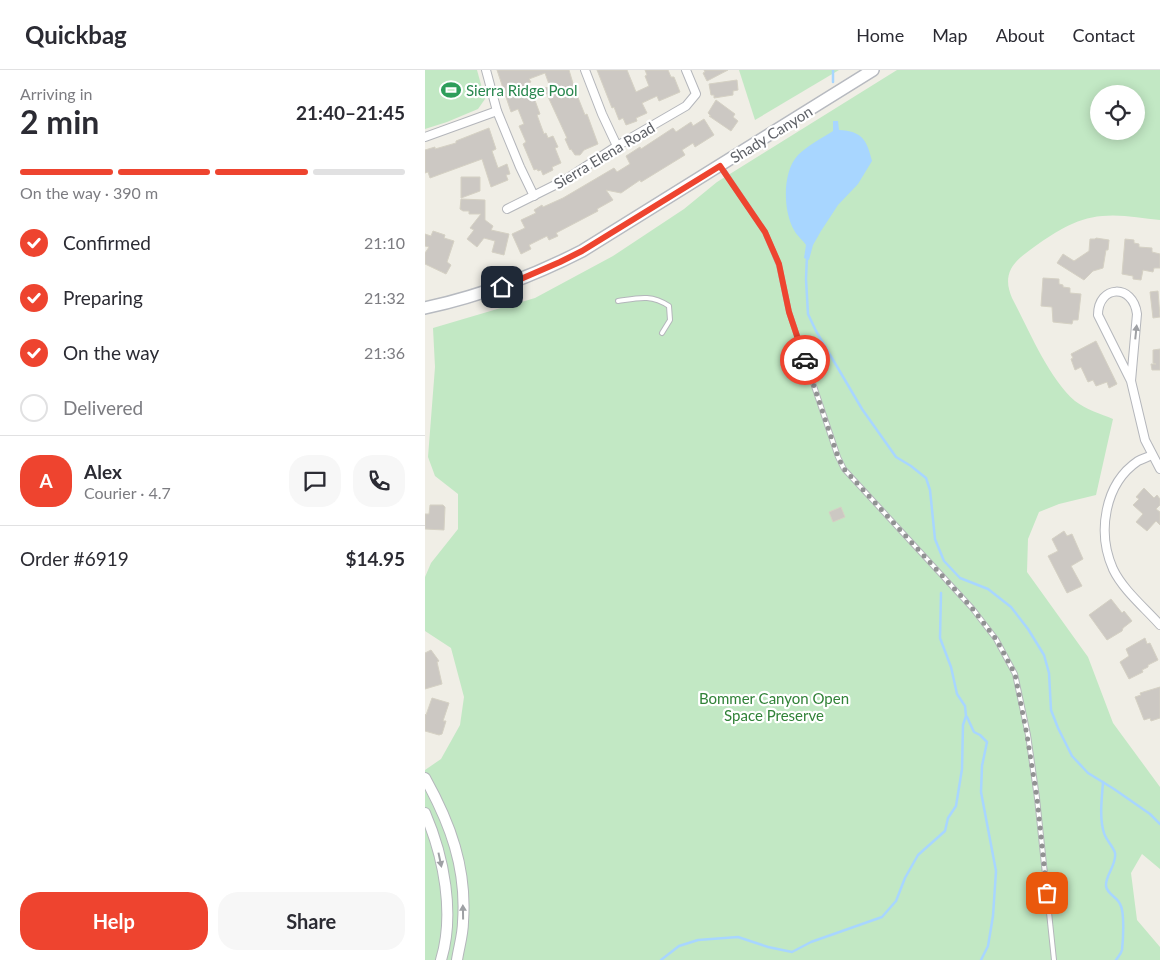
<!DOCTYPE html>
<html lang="en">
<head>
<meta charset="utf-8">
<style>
  body { margin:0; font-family:Lato,sans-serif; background:#f7f7f7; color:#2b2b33; height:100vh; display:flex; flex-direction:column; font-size:19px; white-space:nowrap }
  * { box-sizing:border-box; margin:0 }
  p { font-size:16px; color:#7c7c81 }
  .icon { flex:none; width:28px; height:28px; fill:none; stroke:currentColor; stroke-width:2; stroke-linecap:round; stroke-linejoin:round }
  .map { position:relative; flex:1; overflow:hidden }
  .sheet { display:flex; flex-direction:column; background:#fff; width:425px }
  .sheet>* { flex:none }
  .fabs { position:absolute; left:665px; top:15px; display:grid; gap:10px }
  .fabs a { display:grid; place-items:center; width:55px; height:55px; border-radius:50%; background:#fff; box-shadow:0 2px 12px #0003; font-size:25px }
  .pin { position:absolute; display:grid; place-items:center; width:42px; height:42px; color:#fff; margin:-21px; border-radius:10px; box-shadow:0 2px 8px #0006 }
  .courier { position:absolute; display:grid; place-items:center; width:50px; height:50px; margin:-25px; border:4px solid #ee442f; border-radius:50%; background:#fff; color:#222; box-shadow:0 1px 6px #0007 }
  .head em { font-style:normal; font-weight:700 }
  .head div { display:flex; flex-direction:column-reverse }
  .head { display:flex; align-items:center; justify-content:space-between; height:85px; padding:0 20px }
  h1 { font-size:32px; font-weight:700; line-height:38px }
  .bar { display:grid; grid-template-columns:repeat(4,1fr); gap:8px 5px; align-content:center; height:60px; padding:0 20px }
  .bar i { height:6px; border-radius:4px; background:#e1e1e2 }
  .bar .on { background:#ee442f }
  .bar p { grid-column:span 4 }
  .line { display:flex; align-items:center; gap:12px; padding:0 20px; border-top:1px solid #e1e1e2 }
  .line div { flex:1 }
  .round { display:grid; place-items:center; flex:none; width:52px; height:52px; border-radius:20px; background:#f7f7f7 }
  ol { padding:0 20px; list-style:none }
  li { display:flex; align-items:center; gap:15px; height:55px }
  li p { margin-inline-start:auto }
  li .icon { padding:5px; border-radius:50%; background:#ee442f; color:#fff; stroke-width:4 }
  li:last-child { color:#7c7c81 }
  li i { width:28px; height:28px; border:2px solid #e1e1e2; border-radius:50% }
  .primary-button { display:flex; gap:10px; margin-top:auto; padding:10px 20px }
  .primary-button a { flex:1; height:58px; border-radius:20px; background:#ee442f; color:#fff; font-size:20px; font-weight:700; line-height:58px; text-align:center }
  .primary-button a+a { background:#f7f7f7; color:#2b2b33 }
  header { display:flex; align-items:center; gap:30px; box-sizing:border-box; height:70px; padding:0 25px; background:#fff; border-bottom:1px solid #e1e1e2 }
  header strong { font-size:24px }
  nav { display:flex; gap:28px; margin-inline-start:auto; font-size:18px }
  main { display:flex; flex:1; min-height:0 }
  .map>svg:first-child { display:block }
  .green { fill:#c2e8c4; fill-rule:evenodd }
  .water { fill:#a8d6ff }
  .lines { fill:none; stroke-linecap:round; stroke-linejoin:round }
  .stream { stroke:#a8d6ff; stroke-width:2.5 }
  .building { fill:#ccc8c3; stroke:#d5d1c4 }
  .service-casing { stroke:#b4b6bb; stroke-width:6 }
  .minor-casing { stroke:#b4b6bb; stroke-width:10 }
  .tertiary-casing { stroke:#b4b6bb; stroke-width:12 }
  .secondary-casing { stroke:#b7bac0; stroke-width:14 }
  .service { stroke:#fff; stroke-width:4 }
  .minor { stroke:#fff; stroke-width:8 }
  .tertiary { stroke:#fff; stroke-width:10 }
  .secondary { stroke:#fff; stroke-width:11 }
  .oneway { fill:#9ea0a4 }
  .done { stroke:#919293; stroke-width:5; stroke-dasharray:0 9 }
  .route { stroke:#ee442f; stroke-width:6 }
  .labels { text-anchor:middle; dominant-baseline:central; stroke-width:4.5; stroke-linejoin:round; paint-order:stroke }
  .leisure-label { font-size:15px; fill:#27864d; stroke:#fff; text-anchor:start }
  .street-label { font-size:15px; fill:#5e6167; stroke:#fff }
  .park-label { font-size:15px; fill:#318238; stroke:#fff }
</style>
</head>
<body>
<header>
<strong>Quickbag</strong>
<nav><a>Home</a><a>Map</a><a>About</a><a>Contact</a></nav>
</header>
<main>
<section class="sheet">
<div class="head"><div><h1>2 min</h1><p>Arriving in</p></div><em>21:40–21:45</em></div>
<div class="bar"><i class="on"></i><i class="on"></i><i class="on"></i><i></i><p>On the way · 390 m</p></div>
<ol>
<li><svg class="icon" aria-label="check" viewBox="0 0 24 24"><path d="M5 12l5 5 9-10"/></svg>Confirmed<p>21:10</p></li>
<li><svg class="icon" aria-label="check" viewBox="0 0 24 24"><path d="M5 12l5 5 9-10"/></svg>Preparing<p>21:32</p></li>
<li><svg class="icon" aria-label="check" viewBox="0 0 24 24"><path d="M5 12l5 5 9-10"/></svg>On the way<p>21:36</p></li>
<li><i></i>Delivered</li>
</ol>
<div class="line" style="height:90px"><b class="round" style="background:#ee442f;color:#fff">A</b><div><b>Alex</b><p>Courier · 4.7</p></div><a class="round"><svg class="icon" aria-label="chat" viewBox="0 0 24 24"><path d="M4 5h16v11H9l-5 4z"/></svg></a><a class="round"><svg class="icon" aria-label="phone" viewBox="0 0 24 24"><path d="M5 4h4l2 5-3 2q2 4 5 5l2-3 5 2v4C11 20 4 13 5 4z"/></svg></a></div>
<div class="line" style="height:65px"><div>Order #6919</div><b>$14.95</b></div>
<div class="primary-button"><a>Help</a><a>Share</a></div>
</section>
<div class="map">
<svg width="735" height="890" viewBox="0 0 735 890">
  <rect width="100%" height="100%" fill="#f0eee6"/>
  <!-- green -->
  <g class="green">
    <polygon points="0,0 52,0 60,29 53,39 22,52 0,59"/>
    <polygon points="314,0 414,0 330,50"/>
    <path d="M 472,0 L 735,0 L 735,150 C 716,148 696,144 677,146 C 650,148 627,164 605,180 C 598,185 590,191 586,199 C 581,209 583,218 587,228 C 604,260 623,307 650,331 C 660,339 676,344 688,349 L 671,425 L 634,434 L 614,442 L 603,469 L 602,502 L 663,587 L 688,653 L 735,717 L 735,799 L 717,784 L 706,803 L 712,850 L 735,877 L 735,890 L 0,890 L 0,700 L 16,689 L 35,655 L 39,627 L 26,578 L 0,561 L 0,507 L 6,493 L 33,459 L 33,424 L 10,406 L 3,387 L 10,297 L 8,258 L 110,228 L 188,186 L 259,139 L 292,112 ZM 674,24 L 711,24 L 711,61 L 674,61 Z"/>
  </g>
  <!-- water -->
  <path class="water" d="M 408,51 L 413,51 L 414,60 C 437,61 442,70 447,91 L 433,114 L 413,135 L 396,161 L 388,175 L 384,190 L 379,188 L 381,175 C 378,170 372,166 369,160 C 358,141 357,102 373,85 C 382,76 397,68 408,61 Z"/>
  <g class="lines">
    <!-- stream -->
    <g class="stream">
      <polyline points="408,0 408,12"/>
      <polyline points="382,186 381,209 383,244 391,261 437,339 471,387 486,396 501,408 505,420 510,469 519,491 535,508 563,519 586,537 603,559 619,585 624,603 626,640 633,658 647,686 663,703 689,719 725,744 735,754"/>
      <polyline points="542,647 549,662 555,665 562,672 557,696 556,722 571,801 568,846 563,876 556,890"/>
      <path d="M 678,712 C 677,728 674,747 679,763 C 681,770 688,776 690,783 C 692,795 680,805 681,816 C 682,824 692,827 695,834 C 700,842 698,871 697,880 C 696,884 693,887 691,890"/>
      <polyline points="236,890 254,876 273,870 313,867 343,877 367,882 386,872 457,847 471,831 480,808 493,785 520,761 523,748 531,736 537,699 538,655 541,646 540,636 532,624 526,597 515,568 516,523"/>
    </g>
  </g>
  <!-- building -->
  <g class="building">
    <polygon points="72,0 144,0 150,20 160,45 162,44 173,74 159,80 155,85 150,85 146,79 145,80 140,69 142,68 119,18 125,17 120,3 104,9 106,12 100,14 104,27 108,25 115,44 112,45 119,64 121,63 123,68 128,66 133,77 130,78 136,93 127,97 128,100 118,105 116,100 113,101 112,99 109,100 98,74 101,72 94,56 99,54 93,39 86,42"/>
    <polygon points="172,0 202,0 211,22 224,16 220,6 222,5 220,0 243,0 246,7 249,7 255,22 234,31 232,26 217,33 222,43 211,48 212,51 201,55 198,48 194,50 189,37 187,38"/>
    <polygon points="279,0 303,0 282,11 278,3 280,2"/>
    <polygon points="312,10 313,20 308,21 308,25 289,28 289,25 286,25 284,14"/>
    <polygon points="291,30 310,44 308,47 313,51 306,61 284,46 286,46 283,43"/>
    <polygon points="279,49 289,65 270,77 268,73 257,80 260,85 216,112 215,110 196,123 181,120 188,130 172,139 173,141 131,163 133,166 124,170 122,166 104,175 106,179 96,184 87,164 100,158 96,150 111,143 109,140 117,135 118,137 138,128 189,98 192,102 205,94 201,86 215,77 216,79 248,58 251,62 266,52 268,56"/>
    <polygon points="64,58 71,79 67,81 73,98 82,94 85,104 81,105 83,110 66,117 57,89 5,108 3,102 0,103 0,80 10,77 10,79 31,73 31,71"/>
    <polygon points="36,107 55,107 55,121 36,128"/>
    <polygon points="36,129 60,130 60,150 68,156 66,160 84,164 79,185 67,182 70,171 59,168 52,177 42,169 49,160 45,158 56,144 44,144 44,141 38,141 35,139"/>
    <polygon points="8,161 20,165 19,168 29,171 22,192 26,195 21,204 0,194 0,183 4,177 0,176 0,164 6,166"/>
    <polygon points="671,168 684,170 683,180 681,180 678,198 668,201 659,210 632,193 638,184 649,191 664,181 665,169 670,169"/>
    <polygon points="700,169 709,170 709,173 714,174 714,177 727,178 727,182 735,184 735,198 729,198 728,202 718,200 716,210 708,209 708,206 697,204"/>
    <polygon points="618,208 634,209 634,214 638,215 638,217 645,218 645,223 656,224 653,250 648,250 647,254 628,252 627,237 616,236"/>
    <polygon points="733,221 735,247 728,248 725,222"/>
    <polygon points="671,271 692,314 684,318 682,312 671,316 668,310 663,312 656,297 650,300 646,289 648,288 646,284"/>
    <polygon points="735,279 735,300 727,300 726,294 731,294 728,293 728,280"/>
    <polygon points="719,418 729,428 732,425 735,429 735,435 731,439 735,442 735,455 731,451 722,461 711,452 718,444 708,435 714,429 711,427"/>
    <polygon points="5,435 18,435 20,437 19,460 0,459 0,444 4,444"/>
    <polygon points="416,437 420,447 408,452 404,442"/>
    <polygon points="639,461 642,466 647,464 658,489 646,496 657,516 642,523 623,486 633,481 627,469"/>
    <polygon points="686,529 697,543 699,541 707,551 698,558 697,561 682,570 664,545"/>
    <polygon points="720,568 722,574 725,573 733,590 723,595 723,597 717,600 718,602 704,609 695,592 704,586 701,579"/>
    <polygon points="6,580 14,591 12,592 17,614 0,619 0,583"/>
    <polygon points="735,617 735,648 726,651 725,648 719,650 710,627 716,625 715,623"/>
    <polygon points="7,628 24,633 18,651 21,651 17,664 14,665 0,661 0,644 1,645"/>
  </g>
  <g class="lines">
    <defs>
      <g id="service">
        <polyline points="296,97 340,162 354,195 364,242 413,387 419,399 547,538 571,569 590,604 603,665 612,728 629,890"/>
        <path d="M 193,231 C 213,228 226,224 244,236 L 245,250 L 237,263"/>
      </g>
      <g id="minor">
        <polyline points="61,0 72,41 95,97 109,126"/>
        <polyline points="160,0 177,44 192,76"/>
        <polyline points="0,67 72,41"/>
        <polyline points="82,139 140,110 192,76 261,36 271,24 261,0"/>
        <path d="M 706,311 L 712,244 C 708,213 673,215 673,245 L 706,311 L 720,370 L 735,399"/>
        <path d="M 727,385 C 723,387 717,389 713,391 C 679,414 672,463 688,499 C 698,520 720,538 735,555"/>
      </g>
      <g id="tertiary">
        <path d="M 0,708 C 25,753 42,798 38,852 C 38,864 34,877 32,890"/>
        <path d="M 0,743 C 19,787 30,844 16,890"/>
      </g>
      <path id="secondary" d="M 0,238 C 55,226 106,207 157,181 L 448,0"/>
    </defs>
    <!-- service casing -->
    <use href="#service" class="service-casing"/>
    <!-- minor casing -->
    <use href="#minor" class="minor-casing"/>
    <!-- tertiary casing -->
    <use href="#tertiary" class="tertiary-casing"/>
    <!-- secondary casing -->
    <use href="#secondary" class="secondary-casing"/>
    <!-- service -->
    <use href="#service" class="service"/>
    <!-- minor -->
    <use href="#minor" class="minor"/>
    <!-- tertiary -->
    <use href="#tertiary" class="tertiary"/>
    <!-- secondary -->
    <use href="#secondary" class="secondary"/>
  </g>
  <!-- one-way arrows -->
  <defs><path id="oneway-solid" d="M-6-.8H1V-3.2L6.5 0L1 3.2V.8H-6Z" transform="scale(1.25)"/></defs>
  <g class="oneway">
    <use href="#oneway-solid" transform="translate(711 262) rotate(-84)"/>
    <use href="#oneway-solid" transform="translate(15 790) rotate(78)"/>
    <use href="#oneway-solid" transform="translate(38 842) rotate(-91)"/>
  </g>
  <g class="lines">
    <!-- done -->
    <polyline class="done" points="380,290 413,387 419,399 547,538 571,569 590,604 602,665 612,728 622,823"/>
    <!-- route -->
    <polyline class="route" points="77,217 135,192 157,181 295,96 340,162 354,194 364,242 380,290"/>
  </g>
  <!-- icons -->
  <defs>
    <symbol id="stadium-bare" viewBox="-9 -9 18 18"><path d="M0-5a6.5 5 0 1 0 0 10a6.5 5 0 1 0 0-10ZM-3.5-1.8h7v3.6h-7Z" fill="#2e9e5b" stroke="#fff" stroke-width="2.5" paint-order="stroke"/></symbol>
  </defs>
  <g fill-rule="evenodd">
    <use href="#stadium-bare" x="12" y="6" width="28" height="28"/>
  </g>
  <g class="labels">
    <!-- leisure labels -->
    <g class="leisure-label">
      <text x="41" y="20">Sierra Ridge Pool</text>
    </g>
    <!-- street labels -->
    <g class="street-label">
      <text transform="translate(346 64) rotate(-32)">Shady Canyon</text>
      <text transform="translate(179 85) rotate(-31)">Sierra Elena Road</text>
    </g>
    <!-- park labels -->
    <g class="park-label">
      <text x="349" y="628">Bommer Canyon Open<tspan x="349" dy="17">Space Preserve</tspan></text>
    </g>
  </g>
</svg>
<div class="fabs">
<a><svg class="icon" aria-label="locate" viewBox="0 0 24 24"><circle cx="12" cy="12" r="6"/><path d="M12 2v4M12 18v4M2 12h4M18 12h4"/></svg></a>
</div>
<div class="pin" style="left:622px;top:823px;background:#ea580c"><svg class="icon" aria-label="bag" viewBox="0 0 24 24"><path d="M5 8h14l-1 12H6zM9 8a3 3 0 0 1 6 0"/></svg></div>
<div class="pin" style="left:77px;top:217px;background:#1f2937"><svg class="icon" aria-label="home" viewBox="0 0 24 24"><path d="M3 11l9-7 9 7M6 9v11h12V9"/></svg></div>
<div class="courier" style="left:380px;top:290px"><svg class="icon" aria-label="car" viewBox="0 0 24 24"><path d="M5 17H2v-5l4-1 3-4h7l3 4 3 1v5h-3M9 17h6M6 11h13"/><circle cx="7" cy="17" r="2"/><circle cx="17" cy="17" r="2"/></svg></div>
</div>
</main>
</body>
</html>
